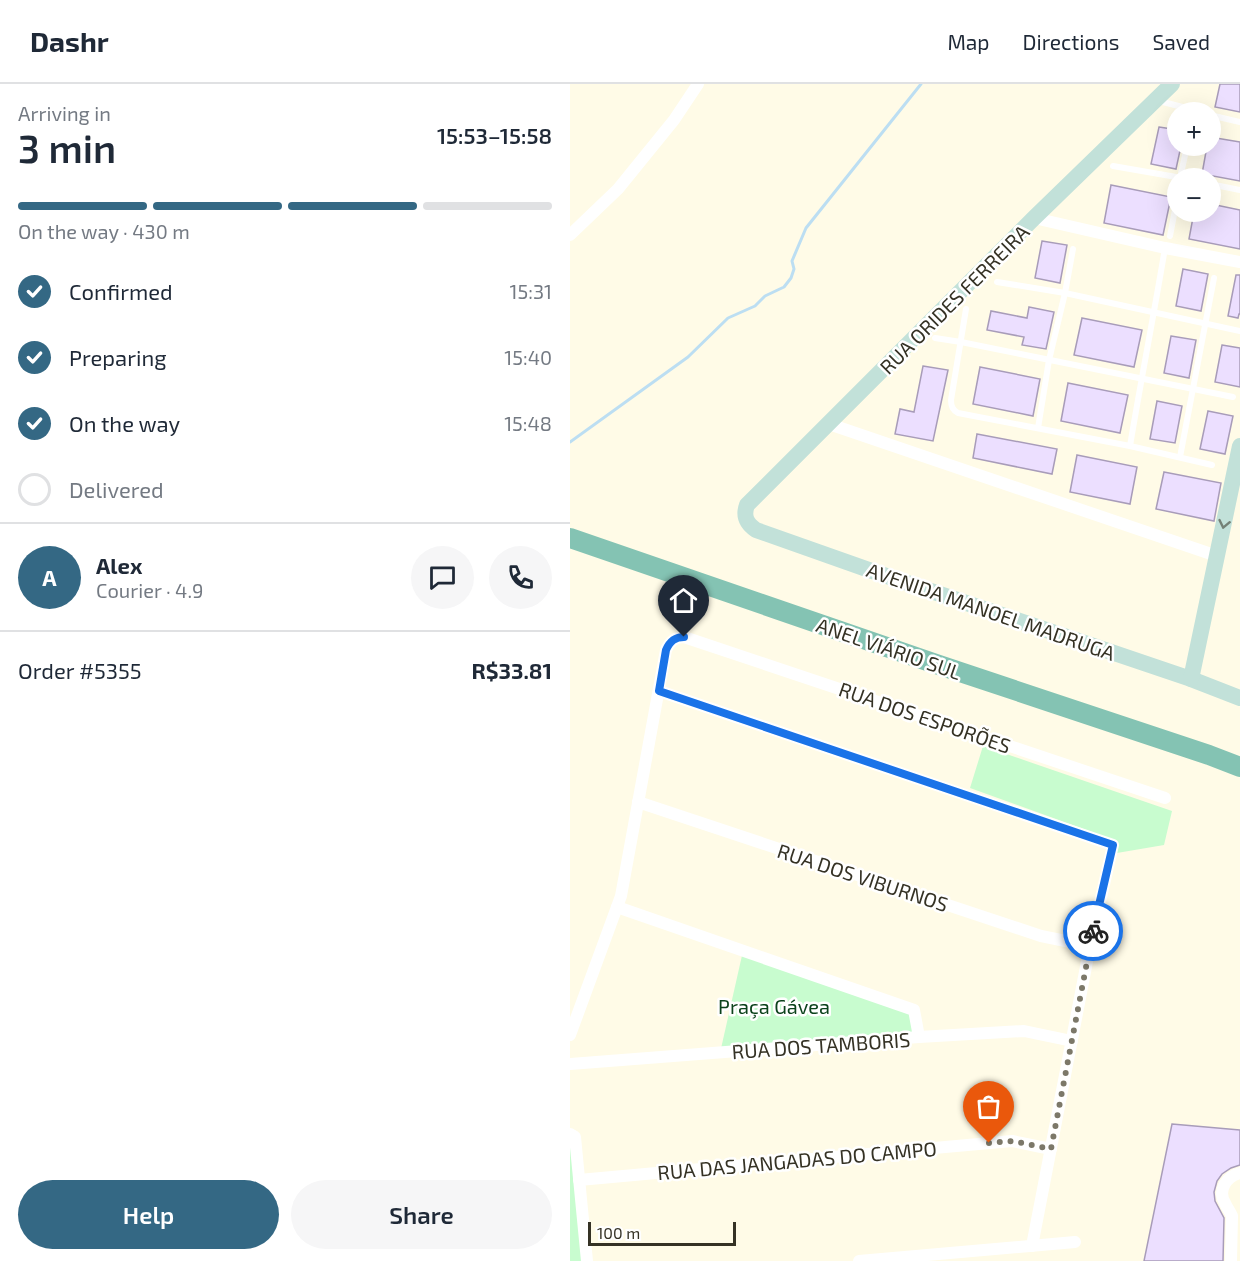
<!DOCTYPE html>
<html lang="en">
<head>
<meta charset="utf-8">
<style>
  body { margin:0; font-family:"Exo 2",sans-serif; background:#f6f6f7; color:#1f2937; height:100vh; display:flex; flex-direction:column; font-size:22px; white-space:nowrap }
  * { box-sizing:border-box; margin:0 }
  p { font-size:20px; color:#747a83 }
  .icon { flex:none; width:33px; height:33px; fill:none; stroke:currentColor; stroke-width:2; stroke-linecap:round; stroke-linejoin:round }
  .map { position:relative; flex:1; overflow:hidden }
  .sheet { display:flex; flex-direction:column; background:#fff; width:570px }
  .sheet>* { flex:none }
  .fabs { position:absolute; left:597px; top:18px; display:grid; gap:12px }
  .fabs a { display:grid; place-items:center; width:54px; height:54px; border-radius:50%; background:#fff; box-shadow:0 6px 24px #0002; font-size:30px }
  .scale { position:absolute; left:18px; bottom:15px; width:148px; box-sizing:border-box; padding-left:6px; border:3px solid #353225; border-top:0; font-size:16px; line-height:21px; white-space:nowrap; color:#353225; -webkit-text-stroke:4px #fff; paint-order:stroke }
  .pin { position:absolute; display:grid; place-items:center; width:51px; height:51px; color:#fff; margin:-62px -26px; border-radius:50% 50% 50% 0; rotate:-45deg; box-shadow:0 0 6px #0007 }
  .pin .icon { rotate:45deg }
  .courier { position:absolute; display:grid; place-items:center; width:60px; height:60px; margin:-30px; border:4px solid #1a73e8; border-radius:50%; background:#fff; color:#222; box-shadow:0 2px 8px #0007 }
  .headline em { font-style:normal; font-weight:600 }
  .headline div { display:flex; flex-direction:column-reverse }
  .headline { display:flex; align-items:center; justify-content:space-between; height:102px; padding:0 18px }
  h1 { font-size:39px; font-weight:600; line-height:45px }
  .bar { display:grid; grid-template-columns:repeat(4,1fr); gap:9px 6px; align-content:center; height:72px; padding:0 18px }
  .bar i { height:8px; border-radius:4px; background:#e0e1e3 }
  .bar .on { background:#346884 }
  .bar p { grid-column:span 4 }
  .line { display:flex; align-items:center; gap:15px; padding:0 18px; border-top:2px solid #e0e1e3 }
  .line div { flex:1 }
  .round { display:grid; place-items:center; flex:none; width:63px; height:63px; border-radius:32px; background:#f6f6f7 }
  ol { padding:0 18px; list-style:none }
  li { display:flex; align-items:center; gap:18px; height:66px }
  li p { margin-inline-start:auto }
  li .icon { padding:6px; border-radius:50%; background:#346884; color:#fff; stroke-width:4 }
  li:last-child { color:#747a83 }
  li i { width:33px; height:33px; border:3px solid #e0e1e3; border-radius:50% }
  .button { display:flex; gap:12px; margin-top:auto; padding:12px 18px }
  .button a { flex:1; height:69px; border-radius:36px; background:#346884; color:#fff; font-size:24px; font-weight:600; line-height:69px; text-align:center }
  .button a+a { background:#f6f6f7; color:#1f2937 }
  header { display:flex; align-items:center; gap:36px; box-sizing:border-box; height:84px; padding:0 30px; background:#fff; border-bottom:2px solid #e0e1e3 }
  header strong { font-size:28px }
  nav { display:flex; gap:33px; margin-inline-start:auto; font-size:21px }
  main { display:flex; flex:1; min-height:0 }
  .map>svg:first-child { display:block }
  .green { fill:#c8fccf }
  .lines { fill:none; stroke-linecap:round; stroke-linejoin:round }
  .stream { stroke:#bcdef2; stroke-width:3 }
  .building { fill:#ecdfff; stroke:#a89cb9; stroke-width:1.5 }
  .lane { stroke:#fff; stroke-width:6 }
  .street { stroke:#fff; stroke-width:12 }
  .secondary { stroke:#c2e1d9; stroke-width:16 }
  .primary { stroke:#84c3b3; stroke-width:20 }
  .oneway { stroke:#748176 }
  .done { stroke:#7c7869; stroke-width:6; stroke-dasharray:0 10.8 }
  .route { stroke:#1a73e8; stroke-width:8 }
  .labels { text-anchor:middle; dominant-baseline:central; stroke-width:5; stroke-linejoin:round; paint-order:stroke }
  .street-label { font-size:20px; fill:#353225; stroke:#fff }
  .park-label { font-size:20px; fill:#0b421b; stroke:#fff }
</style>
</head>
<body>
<header>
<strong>Dashr</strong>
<nav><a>Map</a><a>Directions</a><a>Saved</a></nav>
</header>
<main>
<section class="sheet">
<div class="headline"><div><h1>3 min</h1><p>Arriving in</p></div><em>15:53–15:58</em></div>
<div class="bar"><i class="on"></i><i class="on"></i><i class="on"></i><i></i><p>On the way · 430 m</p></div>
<ol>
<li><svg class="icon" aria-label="check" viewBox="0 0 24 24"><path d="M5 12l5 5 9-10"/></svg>Confirmed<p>15:31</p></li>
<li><svg class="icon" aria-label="check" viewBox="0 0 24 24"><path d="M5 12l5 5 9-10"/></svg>Preparing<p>15:40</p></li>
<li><svg class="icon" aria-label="check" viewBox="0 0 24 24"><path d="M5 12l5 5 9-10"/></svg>On the way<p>15:48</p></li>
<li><i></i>Delivered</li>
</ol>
<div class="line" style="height:108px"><b class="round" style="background:#346884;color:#fff">A</b><div><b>Alex</b><p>Courier · 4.9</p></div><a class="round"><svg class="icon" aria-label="chat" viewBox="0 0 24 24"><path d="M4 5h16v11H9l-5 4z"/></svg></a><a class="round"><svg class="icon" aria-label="phone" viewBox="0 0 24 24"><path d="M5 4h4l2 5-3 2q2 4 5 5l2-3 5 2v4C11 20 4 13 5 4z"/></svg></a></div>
<div class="line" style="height:78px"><div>Order #5355</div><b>R$33.81</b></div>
<div class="button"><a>Help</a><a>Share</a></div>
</section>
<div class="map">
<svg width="670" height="1177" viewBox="0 0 670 1177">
  <rect width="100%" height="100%" fill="#fffbe7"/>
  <!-- green -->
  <g class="green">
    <polygon points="413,662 602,727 594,761 541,770 533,752 400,704"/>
    <polygon points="173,867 344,926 349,953 150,969"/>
    <polygon points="0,1050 17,1177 0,1177"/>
  </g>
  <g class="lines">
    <!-- stream -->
    <polyline class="stream" points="0,358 118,273 158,234 185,222 195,212 214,203 221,194 224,185 222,177 236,144 351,0"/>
  </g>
  <!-- building -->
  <g class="building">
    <polygon points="650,0 670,0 670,28 645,23"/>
    <polygon points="589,43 608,46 608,62 611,62 606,85 581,80"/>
    <polygon points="640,53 670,58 670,97 632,90 637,62 640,62"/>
    <polygon points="541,101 601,113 593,151 534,139"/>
    <polygon points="641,120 670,126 670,165 619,155 624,128 640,128"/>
    <polygon points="472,157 497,161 490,199 465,194"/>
    <polygon points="613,185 638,190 631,227 606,222"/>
    <polygon points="666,191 670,191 670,230 669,230 668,234 658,232"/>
    <polygon points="459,223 484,228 476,265 452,261 454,253 417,246 421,227 457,234"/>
    <polygon points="512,234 572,246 564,283 504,271"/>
    <polygon points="601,252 626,256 619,294 594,289"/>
    <polygon points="652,261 670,264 670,303 645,298"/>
    <polygon points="353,282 378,286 363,357 325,350 330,325 344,328"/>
    <polygon points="410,283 470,295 463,332 403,320"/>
    <polygon points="498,299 558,311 550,349 491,337"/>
    <polygon points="587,317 612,322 605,359 580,355"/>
    <polygon points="638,327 663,332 655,370 630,365"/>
    <polygon points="407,350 487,365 482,390 403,374"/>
    <polygon points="507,371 567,383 560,420 500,408"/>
    <polygon points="594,388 651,399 644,437 586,425"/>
    <polygon points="602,1040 670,1046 670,1081 661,1084 652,1090 647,1097 644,1108 645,1117 654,1134 653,1177 574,1177"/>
  </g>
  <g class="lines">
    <!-- lane -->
    <g class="lane">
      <polyline points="589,17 632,28"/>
      <polyline points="640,31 670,38"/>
      <polyline points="543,82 612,94"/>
      <polyline points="610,94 617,62"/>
      <polyline points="640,100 670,106"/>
      <polyline points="600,152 608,110"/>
      <polyline points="427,198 495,209 670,247"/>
      <path d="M 396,225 L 381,316 C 381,323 383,326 388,329 L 560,362 L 642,381"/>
      <polyline points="365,254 391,258 663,313"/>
      <polyline points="468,344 479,276 495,209 503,165"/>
      <path d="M 560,362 C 571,296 584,230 595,164"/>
      <polyline points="610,373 644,194"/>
    </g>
    <!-- street -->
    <g class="street">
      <polyline points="464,134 595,164 670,178"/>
      <polyline points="0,151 48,105 104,36 128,0"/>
      <polyline points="259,340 647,472"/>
      <polyline points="89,607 543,761 520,862 462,1162"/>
      <polyline points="68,718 471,852 520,862"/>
      <polyline points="47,823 344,926 349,953"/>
      <path d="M 0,951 L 51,812 L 96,566 C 100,557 105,553 114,553 L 595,714"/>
      <polyline points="0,980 349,953 454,947 502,957"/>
      <polyline points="0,1050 5,1053 17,1177"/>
      <polyline points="9,1096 442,1057 481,1065"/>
      <polyline points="289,1177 505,1158"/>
      <path d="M 661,1177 L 662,1132 C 660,1127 657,1124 655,1119 C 647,1106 657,1092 670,1089"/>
    </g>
    <!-- secondary -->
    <g class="secondary">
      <path d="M 602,0 L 464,134 L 177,421 C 173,432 176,439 186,446 L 302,487 L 621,595 L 670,614"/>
      <polyline points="621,595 670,362"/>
    </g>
    <!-- primary -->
    <polyline class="primary" points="0,454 366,580 639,671 670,683"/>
  </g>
  <!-- one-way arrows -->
  <defs><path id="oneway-chevron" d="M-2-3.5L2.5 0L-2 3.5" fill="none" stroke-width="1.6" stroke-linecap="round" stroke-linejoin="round" transform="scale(1.5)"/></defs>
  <use class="oneway" href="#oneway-chevron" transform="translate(654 440) rotate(102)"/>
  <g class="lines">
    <!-- done -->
    <polyline class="done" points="419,1059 442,1057 481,1065 523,847"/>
    <!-- route -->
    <path class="route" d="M 114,553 C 105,553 100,557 96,566 L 89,607 L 543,761 L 523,847"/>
  </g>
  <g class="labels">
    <!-- street labels -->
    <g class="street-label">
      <text transform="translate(384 215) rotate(-45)">RUA ORIDES FERREIRA</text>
      <text transform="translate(421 527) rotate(19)">AVENIDA MANOEL MADRUGA</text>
      <text transform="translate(319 564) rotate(19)">ANEL VIÁRIO SUL</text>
      <text transform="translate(355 633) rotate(19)">RUA DOS ESPORÕES</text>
      <text transform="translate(293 793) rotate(18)">RUA DOS VIBURNOS</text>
      <text transform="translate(251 961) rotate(-4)">RUA DOS TAMBORIS</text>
      <text transform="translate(227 1076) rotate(-5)">RUA DAS JANGADAS DO CAMPO</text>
    </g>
    <!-- park labels -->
    <g class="park-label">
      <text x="204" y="922">Praça Gávea</text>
    </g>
  </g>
</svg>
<div class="fabs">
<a>+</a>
<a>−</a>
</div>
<div class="scale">100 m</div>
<div class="pin" style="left:419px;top:1059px;background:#ea580c"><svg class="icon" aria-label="bag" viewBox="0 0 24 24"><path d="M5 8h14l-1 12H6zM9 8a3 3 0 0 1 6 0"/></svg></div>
<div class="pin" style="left:114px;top:553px;background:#1f2937"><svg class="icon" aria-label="home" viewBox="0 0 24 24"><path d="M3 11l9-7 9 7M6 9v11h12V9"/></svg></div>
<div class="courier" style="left:523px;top:847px"><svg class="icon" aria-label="bike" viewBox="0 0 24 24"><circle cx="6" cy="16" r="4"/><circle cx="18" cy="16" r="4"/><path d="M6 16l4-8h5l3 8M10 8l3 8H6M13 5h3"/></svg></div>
</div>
</main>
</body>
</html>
